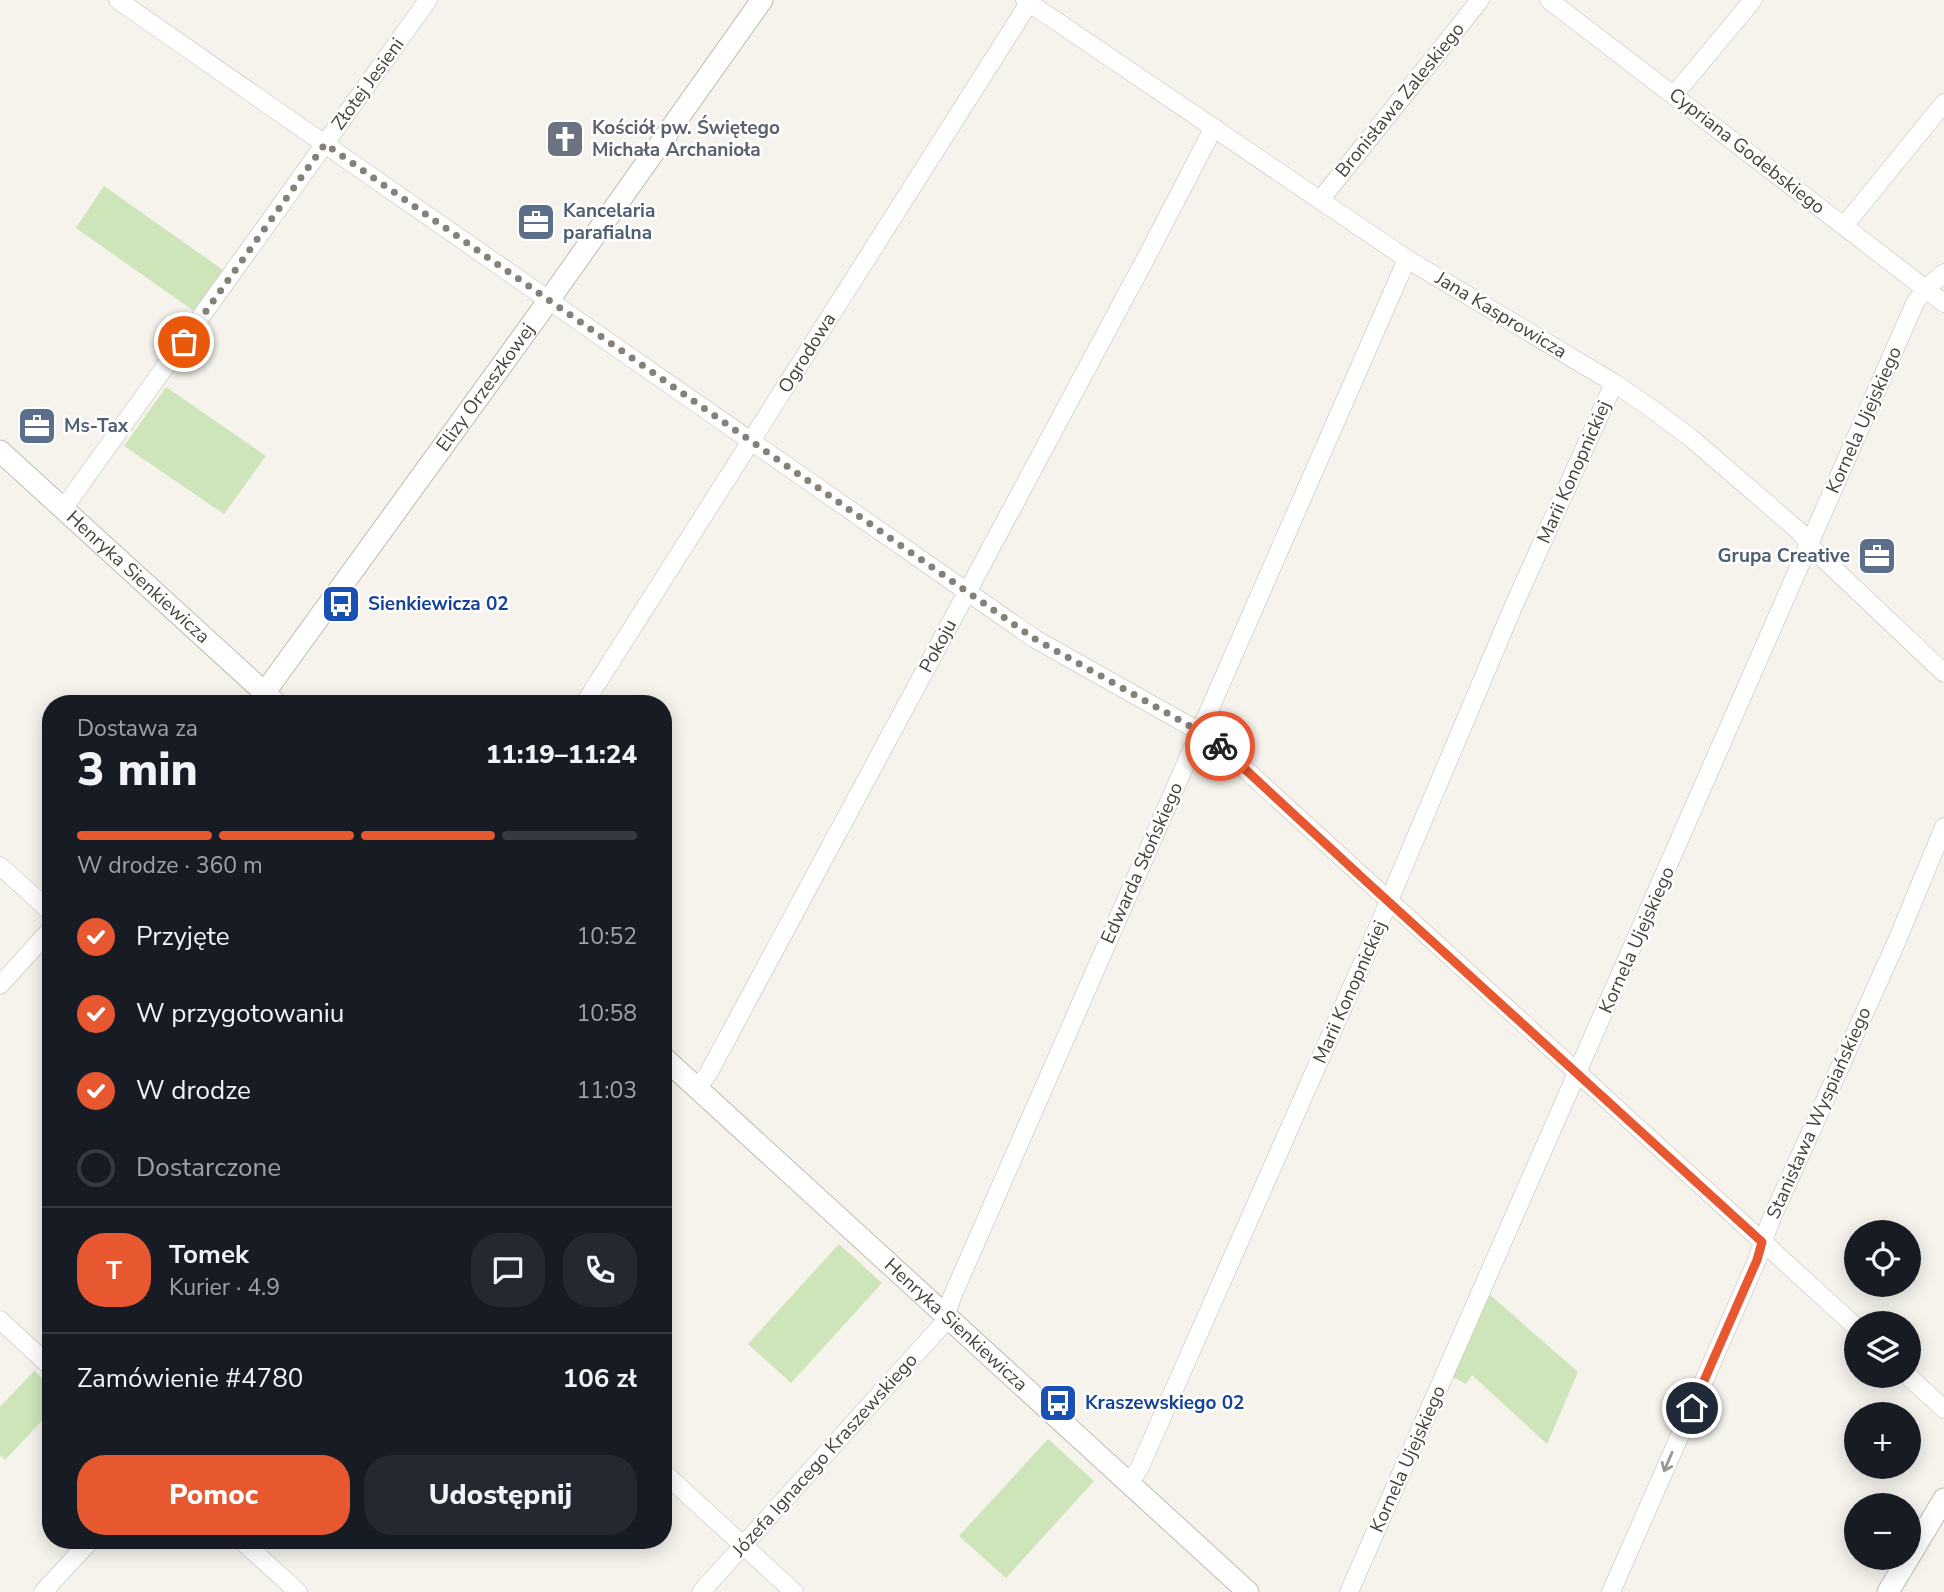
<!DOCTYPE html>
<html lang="pl">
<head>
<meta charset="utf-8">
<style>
  body { margin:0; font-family:"Nunito Sans",sans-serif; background:#242831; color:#f1f3f6; height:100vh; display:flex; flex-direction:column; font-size:26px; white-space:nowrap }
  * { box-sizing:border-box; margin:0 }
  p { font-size:23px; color:#9ea1a6 }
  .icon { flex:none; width:38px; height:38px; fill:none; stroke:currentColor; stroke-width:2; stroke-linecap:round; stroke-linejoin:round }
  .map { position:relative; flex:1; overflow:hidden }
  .side { position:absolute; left:42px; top:695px; width:630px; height:854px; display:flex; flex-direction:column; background:#171b24; border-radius:28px; box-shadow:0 4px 18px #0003 }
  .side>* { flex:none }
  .fabs { position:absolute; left:1844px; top:1220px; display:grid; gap:14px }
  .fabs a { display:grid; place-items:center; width:77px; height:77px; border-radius:50%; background:#171b24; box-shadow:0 4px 18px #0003; font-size:35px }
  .pin { position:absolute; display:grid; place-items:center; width:60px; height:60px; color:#fff; margin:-30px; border:4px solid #fff; border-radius:50%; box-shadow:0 2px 7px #0007 }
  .courier { position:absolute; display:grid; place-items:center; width:70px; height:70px; margin:-35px; border:5px solid #e75831; border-radius:50%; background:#fff; color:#222; box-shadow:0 2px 9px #0007 }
  .summary em { font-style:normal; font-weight:800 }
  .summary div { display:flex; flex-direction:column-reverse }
  .summary { display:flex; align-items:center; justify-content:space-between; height:119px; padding:0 35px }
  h1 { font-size:46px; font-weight:800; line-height:52px }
  .bar { display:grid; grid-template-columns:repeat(4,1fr); gap:10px 7px; align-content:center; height:84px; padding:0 35px }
  .bar i { height:9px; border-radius:5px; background:#363941 }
  .bar .active { background:#e75831 }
  .bar p { grid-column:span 4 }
  .line { display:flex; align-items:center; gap:18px; padding:0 35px; border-top:2px solid #363941 }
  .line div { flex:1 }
  .round { display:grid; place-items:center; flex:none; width:74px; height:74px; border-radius:28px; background:#242831 }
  ol { padding:0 35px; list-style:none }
  li { display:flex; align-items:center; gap:21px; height:77px }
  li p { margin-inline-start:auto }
  li .icon { padding:7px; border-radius:50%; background:#e75831; color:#fff; stroke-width:4 }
  li:last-child { color:#9ea1a6 }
  li i { width:38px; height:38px; border:4px solid #363941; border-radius:50% }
  .button { display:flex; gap:14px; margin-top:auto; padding:14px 35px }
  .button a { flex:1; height:80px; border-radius:28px; background:#e75831; color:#fff; font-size:28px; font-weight:800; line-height:80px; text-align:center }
  .button a+a { background:#242831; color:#f1f3f6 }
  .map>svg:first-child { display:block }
  .green { fill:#cee5b9 }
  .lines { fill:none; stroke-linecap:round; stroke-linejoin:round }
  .minor-casing { stroke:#c0bbaf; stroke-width:19 }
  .tertiary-casing { stroke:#c0bbaf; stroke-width:23 }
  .minor { stroke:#fff; stroke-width:18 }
  .tertiary { stroke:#fff; stroke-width:21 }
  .oneway { stroke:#9b9893 }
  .done { stroke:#858178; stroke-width:7; stroke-dasharray:0 12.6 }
  .route { stroke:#e75831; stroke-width:9 }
  .labels { text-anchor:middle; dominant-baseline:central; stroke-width:5; stroke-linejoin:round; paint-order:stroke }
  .street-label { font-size:19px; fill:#49443a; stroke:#fff }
  .worship-label { font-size:19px; font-weight:bold; fill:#5b616d; stroke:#fff; text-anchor:start }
  .service-label { font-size:19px; font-weight:bold; fill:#4e5e75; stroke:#fff; text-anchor:start }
  .transit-label { font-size:19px; font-weight:bold; fill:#164399; stroke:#fff; text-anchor:start }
</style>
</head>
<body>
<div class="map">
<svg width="1944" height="1592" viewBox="0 0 1944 1592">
  <rect width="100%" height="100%" fill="#f5f3ec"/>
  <!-- green -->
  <g class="green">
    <polygon points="104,186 223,270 194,311 76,228"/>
    <polygon points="166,387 266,456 224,514 124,446"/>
    <polygon points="839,1244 882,1283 791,1383 748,1344"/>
    <polygon points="1489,1294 1578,1372 1547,1444 1472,1375 1466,1384 1454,1378 1453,1375"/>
    <polygon points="34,1371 51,1386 51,1411 5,1460 0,1455 0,1407"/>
    <polygon points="1048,1439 1094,1481 1006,1578 959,1536"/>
  </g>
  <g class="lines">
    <defs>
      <g id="minor">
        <polyline points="118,0 1035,639 1211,738 1857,1328"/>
        <polyline points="1025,0 1407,259 1614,383 1652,409 1691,438 1800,532 1810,546 1944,673"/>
        <polyline points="1549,0 1944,303"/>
        <polyline points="1674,95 1753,0"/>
        <polyline points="1321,199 1480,0"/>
        <polyline points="1844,226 1944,103"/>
        <polyline points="63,509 428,0"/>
        <polyline points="584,704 1029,3"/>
        <polyline points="0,866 51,912"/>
        <polyline points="0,985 51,929"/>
        <polyline points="697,1088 708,1074 972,583 1147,256 1214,127"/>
        <polyline points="0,1320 51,1367"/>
        <polyline points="1908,1376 1944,1409"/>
        <polyline points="663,1472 794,1592"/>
        <polyline points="1129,1483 1139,1469 1369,948 1514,605 1614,383"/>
        <polyline points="241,1540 298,1592"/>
        <polyline points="43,1592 91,1540"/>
        <polyline points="701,1592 943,1324 952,1297 1407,259"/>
        <polyline points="1349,1592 1915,303 1926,288 1944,273"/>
        <polyline points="1611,1592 1757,1260 1770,1222 1896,943 1944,827"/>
      </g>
      <g id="tertiary">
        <path id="s1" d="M 0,451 L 277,704"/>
        <path id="s2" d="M 265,692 L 549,300 L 762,0"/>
        <path id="s3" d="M 663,1057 L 1248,1592"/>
        <polyline points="1888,1592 1944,1499"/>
      </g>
    </defs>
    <!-- minor casing -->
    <use href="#minor" class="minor-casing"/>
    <!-- tertiary casing -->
    <use href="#tertiary" class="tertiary-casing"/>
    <!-- minor -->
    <use href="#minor" class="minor"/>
    <!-- tertiary -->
    <use href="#tertiary" class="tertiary"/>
  </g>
  <!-- one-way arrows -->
  <defs><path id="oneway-shaft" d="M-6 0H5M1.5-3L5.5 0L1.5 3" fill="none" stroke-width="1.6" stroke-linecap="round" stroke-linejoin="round" transform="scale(1.75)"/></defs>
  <use class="oneway" href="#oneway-shaft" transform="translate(1668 1462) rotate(113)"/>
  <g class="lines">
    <!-- done -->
    <polyline class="done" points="184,342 325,144 1035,639 1199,731 1220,746"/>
    <!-- route -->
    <polyline class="route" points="1220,746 1368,883 1762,1242 1757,1260 1692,1408"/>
  </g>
  <!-- icons -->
  <defs>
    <symbol id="church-square" viewBox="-11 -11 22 22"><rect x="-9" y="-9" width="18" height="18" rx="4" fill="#6b7280" stroke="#fff"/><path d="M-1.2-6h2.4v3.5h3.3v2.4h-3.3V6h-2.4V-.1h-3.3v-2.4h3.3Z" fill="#fff"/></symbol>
    <symbol id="office-square" viewBox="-11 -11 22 22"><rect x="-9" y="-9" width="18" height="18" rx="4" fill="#5c6f8a" stroke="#fff"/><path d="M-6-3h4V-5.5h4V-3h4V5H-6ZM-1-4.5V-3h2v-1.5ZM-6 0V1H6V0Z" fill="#fff"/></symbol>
    <symbol id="bus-square" viewBox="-11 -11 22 22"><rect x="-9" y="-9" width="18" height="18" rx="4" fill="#1a4fb4" stroke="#fff"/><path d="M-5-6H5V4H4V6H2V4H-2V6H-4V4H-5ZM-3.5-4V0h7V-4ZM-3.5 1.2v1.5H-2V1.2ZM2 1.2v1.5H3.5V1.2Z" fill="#fff"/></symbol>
  </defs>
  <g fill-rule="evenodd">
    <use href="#church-square" x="543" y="117" width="44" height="44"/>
    <use href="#office-square" x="514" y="200" width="44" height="44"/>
    <use href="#office-square" x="15" y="404" width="44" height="44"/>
    <use href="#office-square" x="1855" y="534" width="44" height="44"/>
    <use href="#bus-square" x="319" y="582" width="44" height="44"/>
    <use href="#bus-square" x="1036" y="1381" width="44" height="44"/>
  </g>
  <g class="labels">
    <!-- street labels -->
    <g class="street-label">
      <text transform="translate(368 84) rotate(-54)">Złotej Jesieni</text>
      <text transform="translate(1400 100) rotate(-51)">Bronisława Zaleskiego</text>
      <text transform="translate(1747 151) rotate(38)">Cypriana Godebskiego</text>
      <text transform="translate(1501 315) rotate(31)">Jana Kasprowicza</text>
      <text transform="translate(807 353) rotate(-58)">Ogrodowa</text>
      <text stroke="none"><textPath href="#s2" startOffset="376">Elizy Orzeszkowej</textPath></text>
      <text transform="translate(1864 420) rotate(-66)">Kornela Ujejskiego</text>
      <text transform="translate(1574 472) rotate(-66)">Marii Konopnickiej</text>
      <text stroke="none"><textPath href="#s1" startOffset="187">Henryka Sienkiewicza</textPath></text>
      <text transform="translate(938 646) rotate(-62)">Pokoju</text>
      <text transform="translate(1142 863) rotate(-66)">Edwarda Słońskiego</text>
      <text transform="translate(1637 940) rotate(-66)">Kornela Ujejskiego</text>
      <text transform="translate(1350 992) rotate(-66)">Marii Konopnickiej</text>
      <text transform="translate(1819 1113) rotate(-66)">Stanisława Wyspiańskiego</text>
      <text stroke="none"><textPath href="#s3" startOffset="397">Henryka Sienkiewicza</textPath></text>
      <text transform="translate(825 1455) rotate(-48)">Józefa Ignacego Kraszewskiego</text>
      <text transform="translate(1408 1459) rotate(-66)">Kornela Ujejskiego</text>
    </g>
    <!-- worship labels -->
    <g class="worship-label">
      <text x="592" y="128">Kościół pw. Świętego<tspan x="592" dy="22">Michała Archanioła</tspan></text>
    </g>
    <!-- service labels -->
    <g class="service-label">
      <text x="563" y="211">Kancelaria<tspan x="563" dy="22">parafialna</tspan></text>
      <text x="64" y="426">Ms-Tax</text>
      <text x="1850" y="556" text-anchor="end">Grupa Creative</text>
    </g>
    <!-- transit labels -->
    <g class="transit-label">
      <text x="368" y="604">Sienkiewicza 02</text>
      <text x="1085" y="1403">Kraszewskiego 02</text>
    </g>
  </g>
</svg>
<div class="fabs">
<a><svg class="icon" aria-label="locate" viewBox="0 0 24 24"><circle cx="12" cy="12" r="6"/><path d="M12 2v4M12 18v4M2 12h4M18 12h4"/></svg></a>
<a><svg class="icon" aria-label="layers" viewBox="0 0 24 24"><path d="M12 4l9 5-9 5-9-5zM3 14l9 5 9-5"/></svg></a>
<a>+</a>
<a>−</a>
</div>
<div class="pin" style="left:184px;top:342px;background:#ea580c"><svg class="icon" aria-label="bag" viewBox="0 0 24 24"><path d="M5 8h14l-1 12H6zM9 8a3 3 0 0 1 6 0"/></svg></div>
<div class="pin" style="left:1692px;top:1408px;background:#1f2937"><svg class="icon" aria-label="home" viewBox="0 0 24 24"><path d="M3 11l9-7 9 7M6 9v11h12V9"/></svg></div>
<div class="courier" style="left:1220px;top:746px"><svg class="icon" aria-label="bike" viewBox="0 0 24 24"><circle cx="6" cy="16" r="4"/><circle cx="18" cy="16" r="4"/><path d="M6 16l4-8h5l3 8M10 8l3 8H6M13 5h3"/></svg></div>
<section class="side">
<div class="summary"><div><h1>3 min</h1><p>Dostawa za</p></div><em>11:19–11:24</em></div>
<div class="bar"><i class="active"></i><i class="active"></i><i class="active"></i><i></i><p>W drodze · 360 m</p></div>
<ol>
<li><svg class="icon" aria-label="check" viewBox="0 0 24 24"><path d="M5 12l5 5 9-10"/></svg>Przyjęte<p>10:52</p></li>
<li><svg class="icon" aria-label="check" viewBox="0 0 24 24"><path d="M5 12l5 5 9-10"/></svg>W przygotowaniu<p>10:58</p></li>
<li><svg class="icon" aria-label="check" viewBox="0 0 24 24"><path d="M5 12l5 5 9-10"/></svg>W drodze<p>11:03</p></li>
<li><i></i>Dostarczone</li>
</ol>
<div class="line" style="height:126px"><b class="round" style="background:#e75831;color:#fff">T</b><div><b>Tomek</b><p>Kurier · 4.9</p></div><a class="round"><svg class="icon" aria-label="chat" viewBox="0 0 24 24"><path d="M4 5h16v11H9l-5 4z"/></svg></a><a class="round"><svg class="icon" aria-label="phone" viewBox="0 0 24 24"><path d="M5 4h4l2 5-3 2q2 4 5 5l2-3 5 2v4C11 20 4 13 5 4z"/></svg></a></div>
<div class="line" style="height:91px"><div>Zamówienie #4780</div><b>106 zł</b></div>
<div class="button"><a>Pomoc</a><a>Udostępnij</a></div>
</section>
</div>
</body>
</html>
